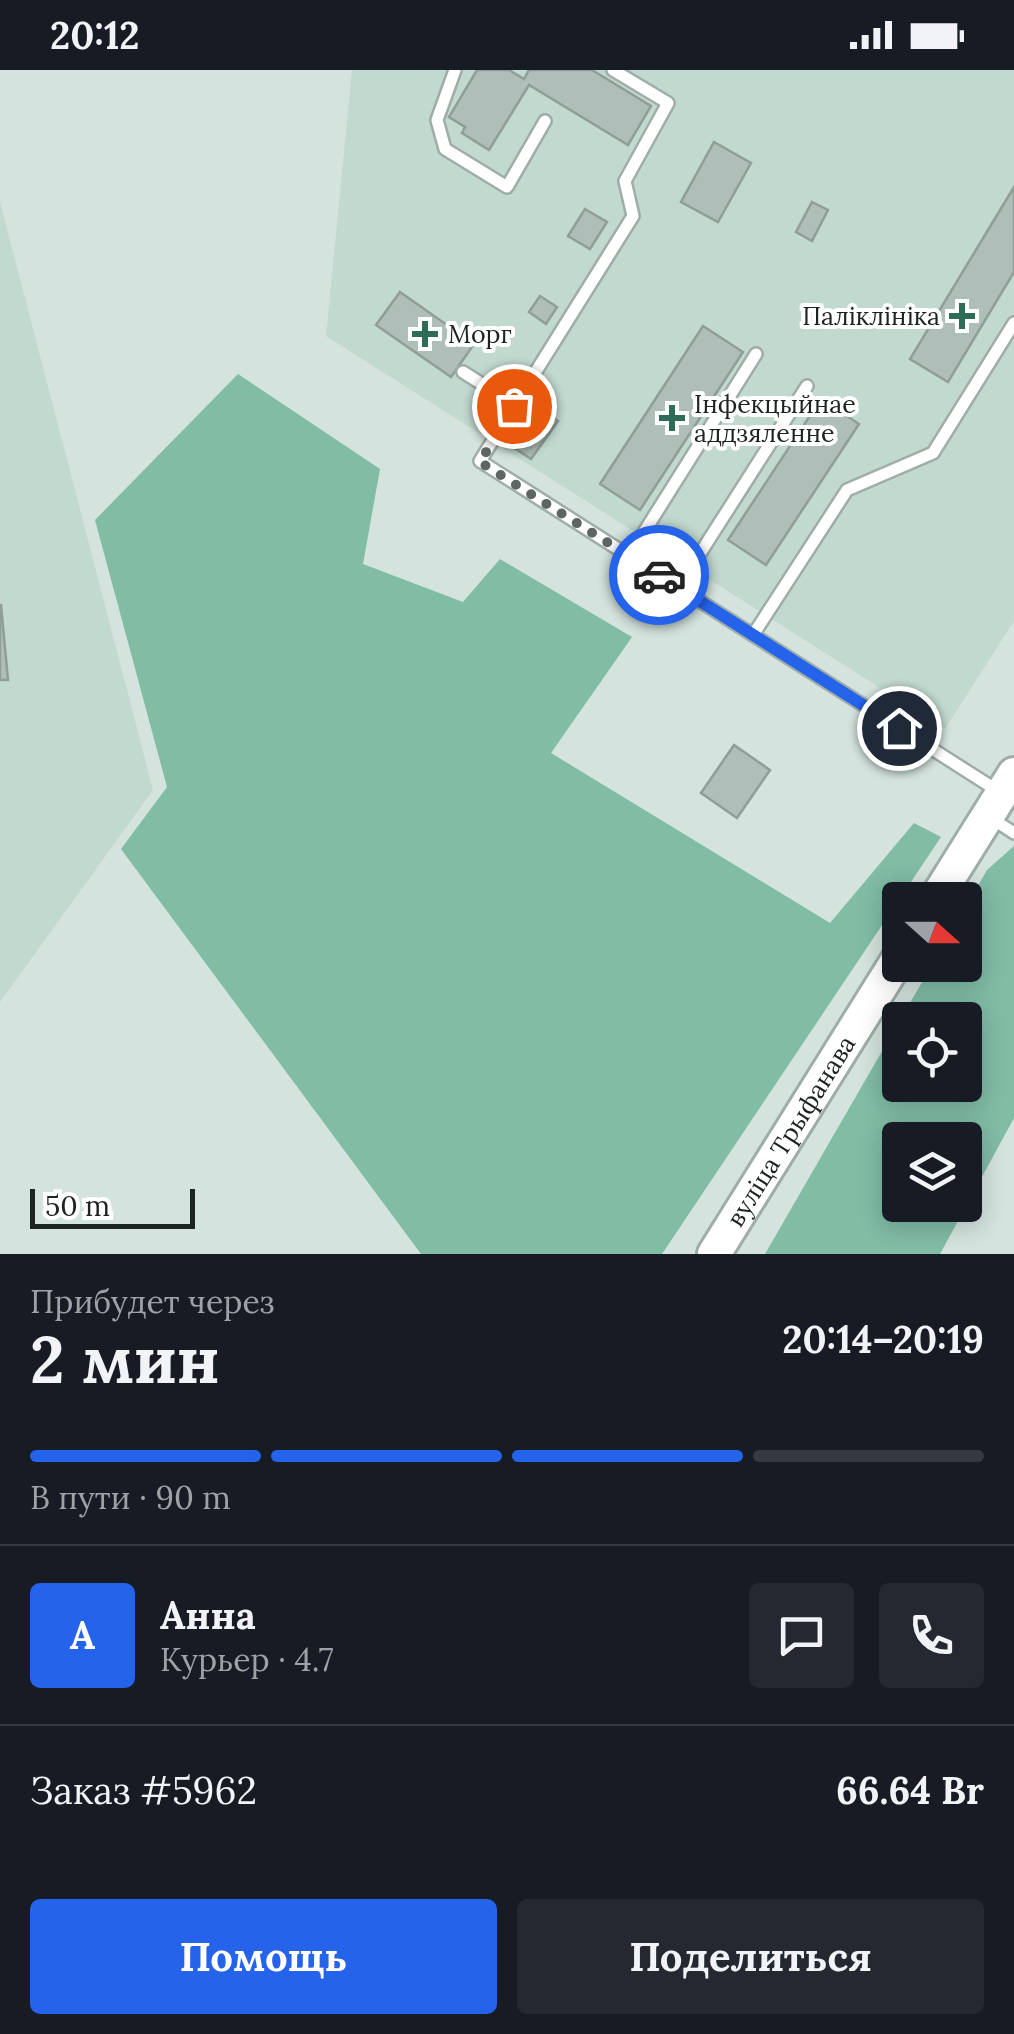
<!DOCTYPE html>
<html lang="ru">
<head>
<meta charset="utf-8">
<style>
  body { margin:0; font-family:Lora,serif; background:#242831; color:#f1f3f6; height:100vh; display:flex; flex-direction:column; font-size:38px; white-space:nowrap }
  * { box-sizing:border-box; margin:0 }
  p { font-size:32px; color:#9ea1a6 }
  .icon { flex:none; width:55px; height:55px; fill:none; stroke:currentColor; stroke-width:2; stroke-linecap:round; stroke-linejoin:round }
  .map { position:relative; height:1184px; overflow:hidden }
  .details { display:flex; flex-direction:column; background:#171b24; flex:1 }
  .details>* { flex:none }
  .needle { width:65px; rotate:111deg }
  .fabs { position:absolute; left:882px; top:812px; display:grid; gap:20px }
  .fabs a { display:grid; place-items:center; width:100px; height:100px; border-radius:10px; background:#171b24; box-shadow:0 5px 25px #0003; font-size:50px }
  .scale { position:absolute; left:30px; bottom:25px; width:165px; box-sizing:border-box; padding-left:10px; border:5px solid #1d2321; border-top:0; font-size:28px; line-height:35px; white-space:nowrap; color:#1d2321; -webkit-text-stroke:8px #fff; paint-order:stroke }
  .pin { position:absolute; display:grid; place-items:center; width:85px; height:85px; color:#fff; margin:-42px; border:5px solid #fff; border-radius:50%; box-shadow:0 2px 10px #0007 }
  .courier { position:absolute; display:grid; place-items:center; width:100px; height:100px; margin:-50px; border:8px solid #2563eb; border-radius:50%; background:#fff; color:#222; box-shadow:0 2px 12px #0007 }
  .headline em { font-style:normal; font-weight:800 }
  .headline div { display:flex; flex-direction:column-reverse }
  .headline { display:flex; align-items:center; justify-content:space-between; height:170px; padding:0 30px }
  h1 { font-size:65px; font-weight:800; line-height:75px }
  .bar { display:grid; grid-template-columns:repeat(4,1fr); gap:15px 10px; align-content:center; height:120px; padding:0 30px }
  .bar i { height:12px; border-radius:8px; background:#363941 }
  .bar .current { background:#2563eb }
  .bar p { grid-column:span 4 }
  .line { display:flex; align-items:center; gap:25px; padding:0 30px; border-top:2px solid #363941 }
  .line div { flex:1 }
  .round { display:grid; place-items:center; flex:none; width:105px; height:105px; border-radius:10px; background:#242831 }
  .cta { display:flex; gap:20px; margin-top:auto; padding:20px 30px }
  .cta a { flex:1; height:115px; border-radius:10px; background:#2563eb; color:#fff; font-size:40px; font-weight:800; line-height:115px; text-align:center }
  .cta a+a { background:#242831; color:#f1f3f6 }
  .status { display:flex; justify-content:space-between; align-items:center; height:70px; padding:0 50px; background:#171b24; direction:ltr }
  .status svg { height:28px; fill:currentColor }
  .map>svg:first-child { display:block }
  .built { fill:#c2d9cf }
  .green { fill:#81bca5; fill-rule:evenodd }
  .building { fill:#afbeb8; stroke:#909e98; stroke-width:2.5 }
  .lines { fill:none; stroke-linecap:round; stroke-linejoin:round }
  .lane-casing { stroke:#9fada7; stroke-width:16 }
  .secondary-casing { stroke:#9fada7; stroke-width:38 }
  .lane { stroke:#fff; stroke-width:11 }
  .secondary { stroke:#fff; stroke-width:32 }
  .done { stroke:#5d6663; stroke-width:10; stroke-dasharray:0 18 }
  .route { stroke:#2563eb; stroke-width:12 }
  .poi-dot { fill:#2f6c58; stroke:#fff; stroke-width:4 }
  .labels { text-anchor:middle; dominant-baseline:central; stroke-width:8; stroke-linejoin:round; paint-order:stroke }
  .poi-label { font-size:25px; fill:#1d2321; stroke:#fff; text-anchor:start }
  .street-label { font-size:25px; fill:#1d2321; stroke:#fff }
</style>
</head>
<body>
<div class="status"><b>20:12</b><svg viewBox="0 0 49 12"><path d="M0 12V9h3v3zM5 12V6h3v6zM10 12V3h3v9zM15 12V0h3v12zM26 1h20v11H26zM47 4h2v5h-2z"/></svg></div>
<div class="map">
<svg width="1014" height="1184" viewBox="0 0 1014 1184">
  <rect width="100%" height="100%" fill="#d4e3dd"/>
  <!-- built -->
  <g class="built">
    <polygon points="352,0 1014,0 1014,551 945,659 326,266"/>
    <polygon points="0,132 153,720 0,932"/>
  </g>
  <!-- green -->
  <g class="green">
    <polygon points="238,304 380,399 363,494 463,532 500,489 632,567 551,683 830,853 914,753 941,767 662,1184 421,1184 121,779 167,717 95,450"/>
    <path d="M 1014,776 L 1014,1048 L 940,1184 L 765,1184 L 900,950 L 900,1015 L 965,1015 L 965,950 L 900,950 L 932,895 L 965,895 L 965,838 L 987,800 ZM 900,1070 L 965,1070 L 965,1135 L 900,1135 Z"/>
  </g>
  <!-- building -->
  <g class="building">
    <polygon points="477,0 509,0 524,9 529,0 592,0 651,36 628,75 529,15 489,80 462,63 465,57 449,47"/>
    <polygon points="714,72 751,93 718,152 681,132"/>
    <polygon points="1014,117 1014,202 948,312 910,289"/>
    <polygon points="812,132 828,140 812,171 796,162"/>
    <polygon points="585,139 607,152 590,179 568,166"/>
    <polygon points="400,222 474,274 451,307 376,255"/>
    <polygon points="540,226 557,237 546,254 529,242"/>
    <polygon points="703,256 743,282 640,440 600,414"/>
    <polygon points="821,329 859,354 766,495 728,470"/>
    <polygon points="533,334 558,351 531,389 507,373"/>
    <polygon points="1,535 8,610 0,610 0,535"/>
    <polygon points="734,675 770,700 737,748 701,723"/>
  </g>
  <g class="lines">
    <defs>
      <g id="lane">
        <polyline points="455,0 437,50 445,79 507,117 545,51"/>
        <polyline points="613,0 668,33 625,111 633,146 480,391 998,721"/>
        <polyline points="463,302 515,335"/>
        <polyline points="629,486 756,284"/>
        <polyline points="678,518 807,316"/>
        <polyline points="753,565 847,420 933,383 1014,253"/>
        <polyline points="991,748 1014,763"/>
      </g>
      <g id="secondary">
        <polyline points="935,830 1014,704"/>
        <path id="s1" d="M 714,1184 L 900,886"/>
      </g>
    </defs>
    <!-- lane casing -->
    <use href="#lane" class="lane-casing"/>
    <!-- secondary casing -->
    <use href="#secondary" class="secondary-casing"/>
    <!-- lane -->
    <use href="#lane" class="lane"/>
    <!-- secondary -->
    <use href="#secondary" class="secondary"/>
  </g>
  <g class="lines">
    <!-- done -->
    <polyline class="done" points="514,336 480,392 659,505"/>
    <!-- route -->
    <polyline class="route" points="659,505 899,658"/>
  </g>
  <!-- markers -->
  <g class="poi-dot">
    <path d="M957 231h10v10h10v10h-10v10h-10v-10h-10v-10h10z"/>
    <path d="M420 249h10v10h10v10h-10v10h-10v-10h-10v-10h10z"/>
    <path d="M667 333h10v10h10v10h-10v10h-10v-10h-10v-10h10z"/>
  </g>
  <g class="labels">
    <!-- poi labels -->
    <g class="poi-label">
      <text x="940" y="246" text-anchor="end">Паліклініка</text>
      <text x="448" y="264">Морг</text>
      <text x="694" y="334">Інфекцыйнае<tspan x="694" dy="29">аддзяленне</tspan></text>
    </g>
    <!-- street labels -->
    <g class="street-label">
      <text stroke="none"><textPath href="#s1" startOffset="145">вуліца Трыфанава</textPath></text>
    </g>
  </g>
</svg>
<div class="fabs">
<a><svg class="needle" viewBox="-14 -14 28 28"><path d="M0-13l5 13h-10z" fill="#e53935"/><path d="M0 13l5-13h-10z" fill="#9ea1a6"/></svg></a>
<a><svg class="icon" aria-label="locate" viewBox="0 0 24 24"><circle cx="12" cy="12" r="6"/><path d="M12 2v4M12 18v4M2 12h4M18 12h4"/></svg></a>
<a><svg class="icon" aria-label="layers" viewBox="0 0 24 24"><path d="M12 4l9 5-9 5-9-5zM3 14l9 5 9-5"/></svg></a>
</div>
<div class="scale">50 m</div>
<div class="pin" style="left:514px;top:336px;background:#ea580c"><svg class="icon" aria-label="bag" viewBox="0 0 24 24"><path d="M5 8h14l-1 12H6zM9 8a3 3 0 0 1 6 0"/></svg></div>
<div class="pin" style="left:899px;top:658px;background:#1f2937"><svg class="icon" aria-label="home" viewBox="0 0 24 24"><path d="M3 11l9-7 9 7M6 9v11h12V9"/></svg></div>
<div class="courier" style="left:659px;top:505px"><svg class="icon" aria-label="car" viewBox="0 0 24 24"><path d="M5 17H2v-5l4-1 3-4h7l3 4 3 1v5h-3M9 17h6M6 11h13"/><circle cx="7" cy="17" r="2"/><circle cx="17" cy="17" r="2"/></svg></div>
</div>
<section class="details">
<div class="headline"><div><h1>2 мин</h1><p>Прибудет через</p></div><em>20:14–20:19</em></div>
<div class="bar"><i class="current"></i><i class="current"></i><i class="current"></i><i></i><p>В пути · 90 m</p></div>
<div class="line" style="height:180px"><b class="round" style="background:#2563eb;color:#fff">А</b><div><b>Анна</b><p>Курьер · 4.7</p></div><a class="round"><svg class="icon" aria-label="chat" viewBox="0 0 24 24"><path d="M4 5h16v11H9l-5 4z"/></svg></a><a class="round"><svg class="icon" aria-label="phone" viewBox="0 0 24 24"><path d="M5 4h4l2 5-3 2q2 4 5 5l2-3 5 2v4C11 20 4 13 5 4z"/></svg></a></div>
<div class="line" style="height:130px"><div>Заказ #5962</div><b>66.64 Br</b></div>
<div class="cta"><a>Помощь</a><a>Поделиться</a></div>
</section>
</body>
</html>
